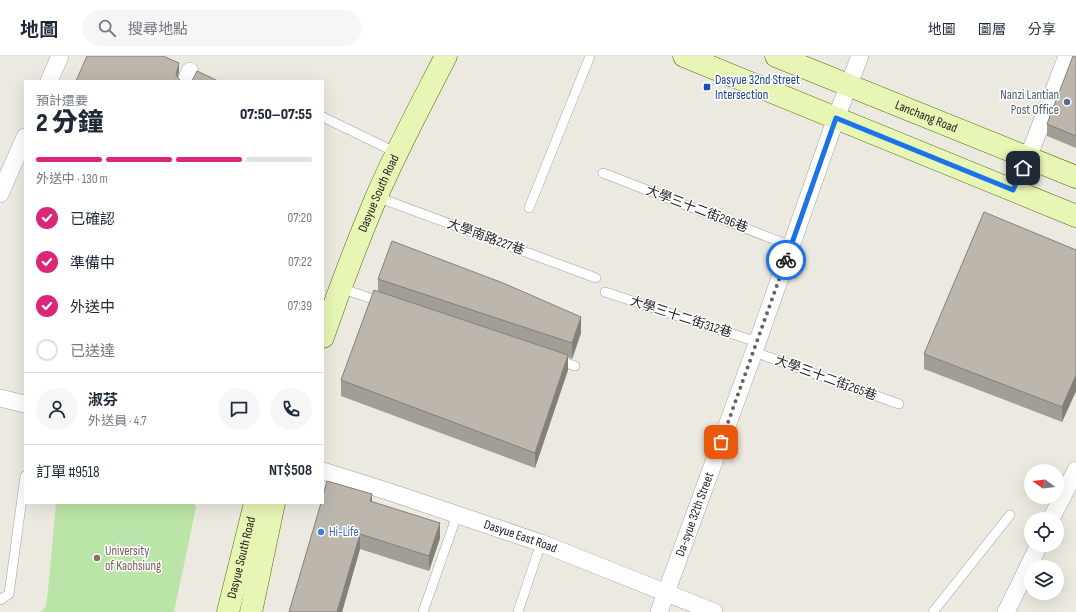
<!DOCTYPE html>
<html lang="zh-TW">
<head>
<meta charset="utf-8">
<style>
  body { margin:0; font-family:"Sofia Sans Condensed","Noto Sans TC",sans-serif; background:#f6f6f7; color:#1f2937; height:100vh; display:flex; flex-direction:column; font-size:15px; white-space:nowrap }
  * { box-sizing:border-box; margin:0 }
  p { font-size:13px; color:#747a83 }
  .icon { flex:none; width:22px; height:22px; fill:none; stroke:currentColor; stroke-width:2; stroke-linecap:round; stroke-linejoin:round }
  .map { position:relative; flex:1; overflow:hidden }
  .panel { position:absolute; left:24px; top:24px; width:300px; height:424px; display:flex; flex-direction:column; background:#fff; border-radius:0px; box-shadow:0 4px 16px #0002 }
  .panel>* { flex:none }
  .needle { width:26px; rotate:285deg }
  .tools { position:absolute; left:1024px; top:408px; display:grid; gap:8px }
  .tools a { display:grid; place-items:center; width:40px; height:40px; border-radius:50%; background:#fff; box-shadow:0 4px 16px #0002; font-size:20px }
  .pin { position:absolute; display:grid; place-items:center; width:34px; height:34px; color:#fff; margin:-17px; border-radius:8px; box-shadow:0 2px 6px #0006 }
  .courier { position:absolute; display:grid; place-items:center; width:40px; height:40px; margin:-20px; border:3px solid #1a73e8; border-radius:50%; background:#fff; color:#222; box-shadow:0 1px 5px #0007 }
  .head em { font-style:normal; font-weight:800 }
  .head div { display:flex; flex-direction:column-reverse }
  .head { display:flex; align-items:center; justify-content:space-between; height:68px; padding:0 12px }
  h1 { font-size:26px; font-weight:800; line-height:30px }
  .bar { display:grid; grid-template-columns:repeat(4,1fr); gap:6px 4px; align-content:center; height:48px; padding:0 12px }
  .bar i { height:5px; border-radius:3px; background:#e0e1e3 }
  .bar .active { background:#db2777 }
  .bar p { grid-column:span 4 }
  .line { display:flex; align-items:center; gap:10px; padding:0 12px; border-top:1px solid #e0e1e3 }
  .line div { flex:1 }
  .round { display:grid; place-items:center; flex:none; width:42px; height:42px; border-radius:21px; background:#f6f6f7 }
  ol { padding:0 12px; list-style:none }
  li { display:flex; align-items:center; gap:12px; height:44px }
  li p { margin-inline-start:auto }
  li .icon { padding:4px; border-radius:50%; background:#db2777; color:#fff; stroke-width:4 }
  li:last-child { color:#747a83 }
  li i { width:22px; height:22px; border:2px solid #e0e1e3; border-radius:50% }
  header { display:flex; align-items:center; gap:24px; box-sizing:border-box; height:56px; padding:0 20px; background:#fff; border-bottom:1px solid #e0e1e3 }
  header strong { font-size:19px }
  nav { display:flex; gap:22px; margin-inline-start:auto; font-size:14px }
  .search { width:280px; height:36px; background:#f6f6f7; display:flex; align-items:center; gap:10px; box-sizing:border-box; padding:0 14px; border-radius:22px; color:#747a83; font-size:15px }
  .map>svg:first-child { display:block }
  .grass { fill:#bbe4a8 }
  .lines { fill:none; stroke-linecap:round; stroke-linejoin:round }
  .lane-casing { stroke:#a2a2a2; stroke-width:10 }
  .street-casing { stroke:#a2a2a2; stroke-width:18 }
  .secondary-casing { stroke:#4e690a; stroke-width:23 }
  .lane { stroke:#fff; stroke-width:9 }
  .street { stroke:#fff; stroke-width:17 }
  .secondary { stroke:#e7f5b5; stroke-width:22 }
  .wall { fill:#a29d95 }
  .shaded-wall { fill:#847f79 }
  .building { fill:#bcb6ad; stroke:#847f79 }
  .done { stroke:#646360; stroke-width:4; stroke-dasharray:0 7.2 }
  .route { stroke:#1a73e8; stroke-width:5 }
  .transit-dot { fill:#1a4fb4; stroke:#fff; stroke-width:1.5 }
  .service-dot { fill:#5c6f8a; stroke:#fff; stroke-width:1.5 }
  .shop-dot { fill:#3f7fe0; stroke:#fff; stroke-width:1.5 }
  .education-dot { fill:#8d6e63; stroke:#fff; stroke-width:1.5 }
  .labels { text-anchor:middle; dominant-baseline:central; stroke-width:3; stroke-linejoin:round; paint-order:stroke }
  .transit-label { font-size:13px; fill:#164399; stroke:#fff; text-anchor:start }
  .service-label { font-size:13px; fill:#4e5e75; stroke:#fff; text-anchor:end }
  .street-label { font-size:13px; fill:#1b1b1b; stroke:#fff }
  .shop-label { font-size:13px; fill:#366cbe; stroke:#fff; text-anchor:start }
  .education-label { font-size:13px; fill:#785e54; stroke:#fff; text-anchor:start }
</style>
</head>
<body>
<header>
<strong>地圖</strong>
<div class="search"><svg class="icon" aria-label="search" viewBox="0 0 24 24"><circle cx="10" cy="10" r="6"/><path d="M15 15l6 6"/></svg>搜尋地點</div>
<nav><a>地圖</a><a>圖層</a><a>分享</a></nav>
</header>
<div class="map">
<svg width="1076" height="556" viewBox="0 0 1076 556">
  <rect width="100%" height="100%" fill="#eceae0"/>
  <!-- grass -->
  <polygon class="grass" points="56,447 193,447 196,451 174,556 41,556 46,550 49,525"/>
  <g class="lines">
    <defs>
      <g id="lane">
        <polyline points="323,61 397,97"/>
        <polyline points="603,117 791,190"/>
        <polyline points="377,141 596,222"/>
        <polyline points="529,152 590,0"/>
        <polyline points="340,232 382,246"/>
        <polyline points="605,236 757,286"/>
        <polyline points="754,296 899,348"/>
        <polyline points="558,304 575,310"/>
        <polyline points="0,544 9,538 25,420"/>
        <polyline points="423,556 457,459"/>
        <polyline points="518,556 541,487"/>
        <polyline points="933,556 1010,459"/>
      </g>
      <g id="street">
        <polyline points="49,25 60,0"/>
        <polyline points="186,25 190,15"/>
        <polyline points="1013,134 1033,89 1067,0"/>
        <polyline points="0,138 25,81"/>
        <polyline points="0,342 25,348"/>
        <path id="s1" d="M 323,415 L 390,436 L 541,487 L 714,556"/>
        <polyline points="1051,463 1076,414"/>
        <path id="s2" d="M 659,556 L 754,296 L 836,62 L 860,0"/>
        <polyline points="1006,556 1039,489"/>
      </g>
      <g id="secondary">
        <polyline points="684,0 1076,160"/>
        <path id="s3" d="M 776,0 L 1076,121"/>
        <path id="s4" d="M 323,281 C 339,234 357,187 376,142 C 397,93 422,47 446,0"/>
        <path id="s5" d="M 228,556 L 255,447"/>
        <polyline points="251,556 274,447"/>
      </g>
    </defs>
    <!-- lane casing -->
    <use href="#lane" class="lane-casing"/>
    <!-- street casing -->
    <use href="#street" class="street-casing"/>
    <!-- secondary casing -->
    <use href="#secondary" class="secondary-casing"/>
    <!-- lane -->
    <use href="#lane" class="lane"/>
    <!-- street -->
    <use href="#street" class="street"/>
    <!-- secondary -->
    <use href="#secondary" class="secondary"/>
  </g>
  <!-- wall -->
  <g class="wall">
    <polygon points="1076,0 1076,92 1047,80 1047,68"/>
    <polygon points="1076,194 1076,335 1062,366 924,313 924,298"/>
    <polygon points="378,223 581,277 572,303 568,301 568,314 535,412 341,340 341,324 378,236"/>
    <polygon points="372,446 440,482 429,515 360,493 342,556 289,556"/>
  </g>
  <!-- shaded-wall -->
  <g class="shaded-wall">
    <polygon points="179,7 179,16 177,25 176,18"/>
    <polygon points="581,261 581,277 572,303 572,287"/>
    <polygon points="568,299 568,314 535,412 535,397"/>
    <polygon points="1076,319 1076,335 1062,366 1062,351"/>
    <polygon points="372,438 372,452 370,445"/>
    <polygon points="440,467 440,482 429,515 429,500"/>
    <polygon points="360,478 360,493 342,556 337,556"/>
  </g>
  <!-- building -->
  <g class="building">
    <polygon points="87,0 163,0 179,7 176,18 178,22 181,25 76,25"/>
    <polygon points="1073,0 1076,0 1076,80 1047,68"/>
    <polygon points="197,15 218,25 191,25 192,25"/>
    <polygon points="984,156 1076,194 1076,319 1062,351 924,298"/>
    <polygon points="392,185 503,227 581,261 572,287 378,223"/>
    <polygon points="374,234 568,299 535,397 341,324"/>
    <polygon points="327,425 372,438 370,445 440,467 429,500 360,478 337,556 289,556 321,447 323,447 323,440"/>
  </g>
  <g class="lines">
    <!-- done -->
    <polyline class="done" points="721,386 786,204"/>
    <!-- route -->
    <polyline class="route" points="786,204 836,62 1013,134 1023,112"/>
  </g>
  <!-- markers -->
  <rect class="transit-dot" x="703" y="27" width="8" height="8" rx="2"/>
  <circle class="service-dot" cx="1067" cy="46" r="4"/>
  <circle class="shop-dot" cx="321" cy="476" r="4"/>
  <circle class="education-dot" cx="97" cy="502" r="4"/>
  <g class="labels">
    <!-- transit labels -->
    <g class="transit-label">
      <text x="715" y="24">Dasyue 32nd Street<tspan x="715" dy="15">Intersection</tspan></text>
    </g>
    <!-- service labels -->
    <g class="service-label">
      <text x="1059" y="39">Nanzi Lantian<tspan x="1059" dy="15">Post Office</tspan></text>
    </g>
    <!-- street labels -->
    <g class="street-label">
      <text stroke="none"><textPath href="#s3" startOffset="162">Lanchang Road</textPath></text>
      <text stroke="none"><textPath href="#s4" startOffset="154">Dasyue South Road</textPath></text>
      <text transform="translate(697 153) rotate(21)">大學三十二街296巷</text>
      <text transform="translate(486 181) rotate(20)">大學南路227巷</text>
      <text transform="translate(681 261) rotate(18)">大學三十二街312巷</text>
      <text transform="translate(826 322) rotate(20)">大學三十二街265巷</text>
      <text stroke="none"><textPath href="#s2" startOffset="104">Da-syue 32th Street</textPath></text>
      <text stroke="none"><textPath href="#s1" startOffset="208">Dasyue East Road</textPath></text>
      <text stroke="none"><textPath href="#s5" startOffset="56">Dasyue South Road</textPath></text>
    </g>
    <!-- shop labels -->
    <g class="shop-label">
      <text x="329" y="476">Hi-Life</text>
    </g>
    <!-- education labels -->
    <g class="education-label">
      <text x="105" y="495">University<tspan x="105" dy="15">of Kaohsiung</tspan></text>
    </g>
  </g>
</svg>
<div class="tools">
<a><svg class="needle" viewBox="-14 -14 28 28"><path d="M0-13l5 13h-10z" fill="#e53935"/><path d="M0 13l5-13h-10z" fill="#747a83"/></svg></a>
<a><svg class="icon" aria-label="locate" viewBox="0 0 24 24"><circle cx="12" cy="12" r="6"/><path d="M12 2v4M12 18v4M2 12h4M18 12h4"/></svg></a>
<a><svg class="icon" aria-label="layers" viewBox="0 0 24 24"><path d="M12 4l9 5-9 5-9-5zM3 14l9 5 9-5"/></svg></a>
</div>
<div class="pin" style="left:721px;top:386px;background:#ea580c"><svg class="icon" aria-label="bag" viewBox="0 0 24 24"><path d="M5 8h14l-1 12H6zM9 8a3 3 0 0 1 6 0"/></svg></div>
<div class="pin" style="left:1023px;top:112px;background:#1f2937"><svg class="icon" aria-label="home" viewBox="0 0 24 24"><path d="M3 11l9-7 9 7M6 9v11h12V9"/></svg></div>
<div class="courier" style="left:786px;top:204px"><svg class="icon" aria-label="bike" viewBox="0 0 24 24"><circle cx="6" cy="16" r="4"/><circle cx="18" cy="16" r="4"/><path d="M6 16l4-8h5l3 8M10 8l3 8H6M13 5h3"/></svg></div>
<section class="panel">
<div class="head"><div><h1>2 分鐘</h1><p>預計還要</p></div><em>07:50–07:55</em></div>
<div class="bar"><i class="active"></i><i class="active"></i><i class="active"></i><i></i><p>外送中 · 130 m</p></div>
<ol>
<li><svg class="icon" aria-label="check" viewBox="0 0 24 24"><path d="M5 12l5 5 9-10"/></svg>已確認<p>07:20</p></li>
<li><svg class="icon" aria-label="check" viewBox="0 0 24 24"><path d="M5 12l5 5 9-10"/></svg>準備中<p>07:22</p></li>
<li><svg class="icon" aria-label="check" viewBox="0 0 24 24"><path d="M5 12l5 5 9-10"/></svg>外送中<p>07:39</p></li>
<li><i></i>已送達</li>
</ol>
<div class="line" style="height:72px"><a class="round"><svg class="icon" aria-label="person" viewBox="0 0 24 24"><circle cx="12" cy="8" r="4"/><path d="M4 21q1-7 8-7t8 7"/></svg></a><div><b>淑芬</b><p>外送員 · 4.7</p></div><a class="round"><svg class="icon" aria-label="chat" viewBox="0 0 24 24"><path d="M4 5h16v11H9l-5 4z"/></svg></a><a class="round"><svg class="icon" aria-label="phone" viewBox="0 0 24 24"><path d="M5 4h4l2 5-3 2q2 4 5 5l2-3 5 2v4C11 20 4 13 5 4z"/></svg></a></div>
<div class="line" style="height:52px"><div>訂單 #9518</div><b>NT$508</b></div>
</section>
</div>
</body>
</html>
